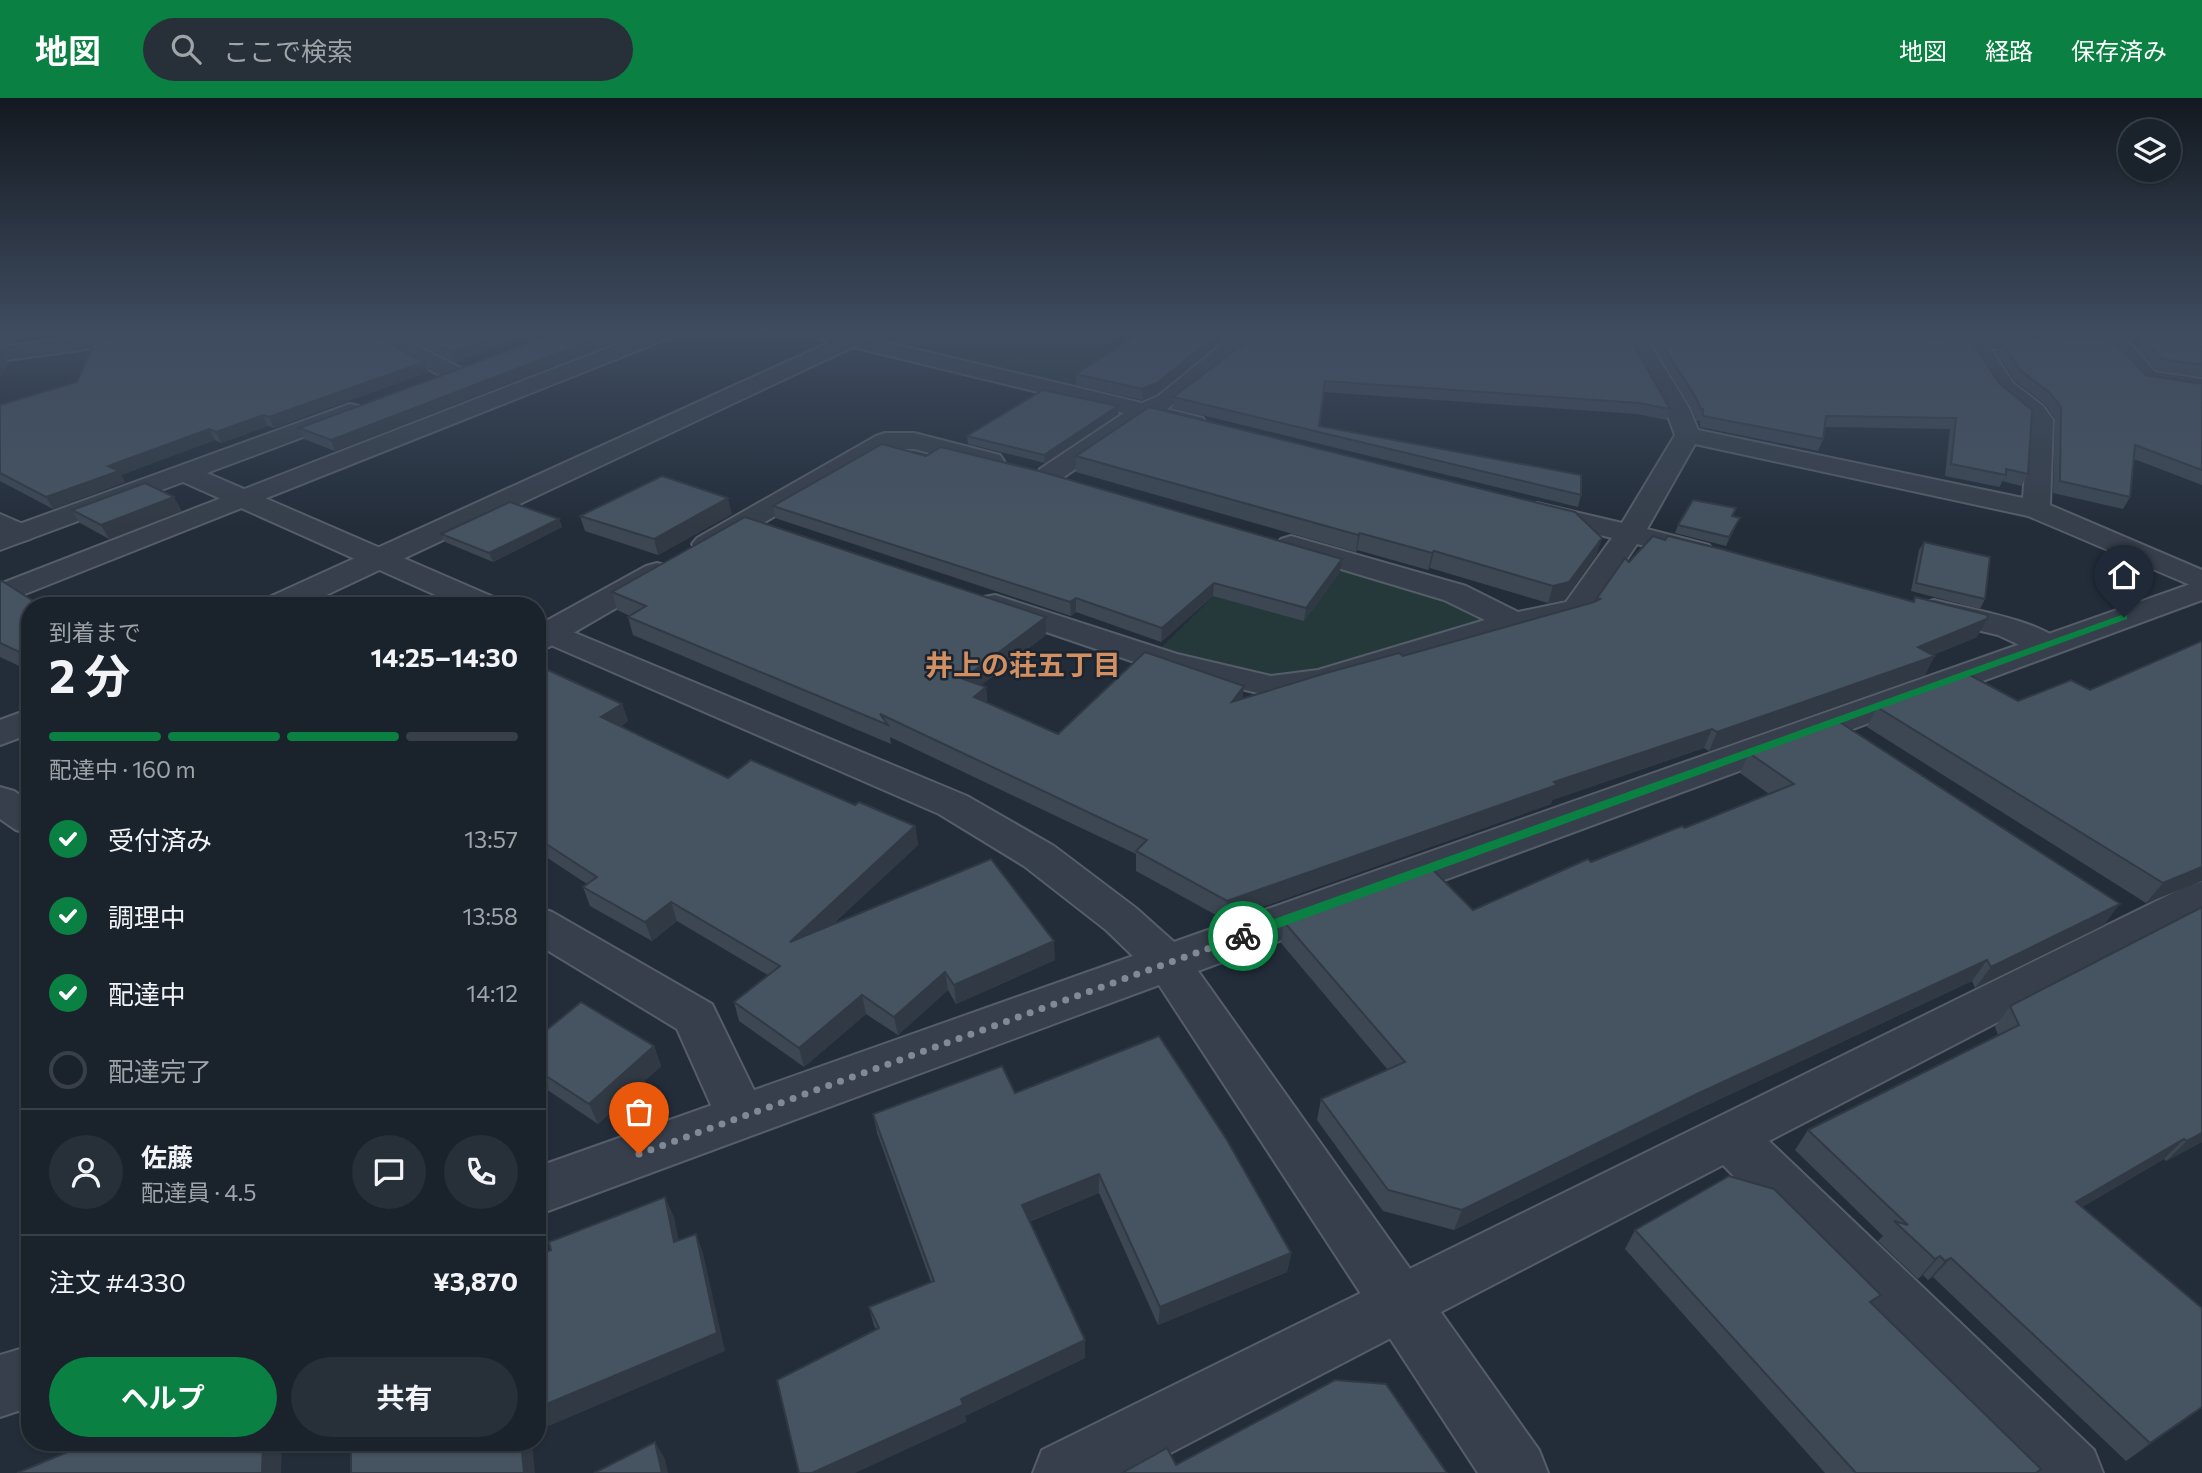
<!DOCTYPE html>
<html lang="ja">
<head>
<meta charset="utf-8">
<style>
  body { margin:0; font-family:Commissioner,"Noto Sans JP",sans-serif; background:#272f38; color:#f1f3f6; height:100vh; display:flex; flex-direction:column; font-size:26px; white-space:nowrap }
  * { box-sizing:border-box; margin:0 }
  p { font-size:23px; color:#9fa4a9 }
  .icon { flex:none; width:38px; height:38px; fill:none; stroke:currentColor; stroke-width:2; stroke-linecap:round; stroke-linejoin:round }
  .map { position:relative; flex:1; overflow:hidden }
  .panel { position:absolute; left:21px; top:499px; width:525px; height:854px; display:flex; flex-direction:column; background:#1a222c; border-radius:28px; box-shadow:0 2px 5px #0004,0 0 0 2px #383f48 }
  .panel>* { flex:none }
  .controls { position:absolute; left:2118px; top:21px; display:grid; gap:14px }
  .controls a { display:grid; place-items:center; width:63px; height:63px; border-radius:50%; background:#1a222c; box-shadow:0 2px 5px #0004,0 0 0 2px #383f48; font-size:35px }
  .pin { position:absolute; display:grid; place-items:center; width:60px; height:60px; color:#fff; margin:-72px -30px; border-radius:50% 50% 50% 0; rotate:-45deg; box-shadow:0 0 7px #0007 }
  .pin .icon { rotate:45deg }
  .courier { position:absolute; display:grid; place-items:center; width:70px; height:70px; margin:-35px; border:5px solid #0b8043; border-radius:50%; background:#fff; color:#222; box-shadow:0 2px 9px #0007 }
  .headline em { font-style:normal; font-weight:700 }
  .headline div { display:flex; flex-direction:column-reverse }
  .headline { display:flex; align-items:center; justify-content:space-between; height:119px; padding:0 28px }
  h1 { font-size:46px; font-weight:700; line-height:52px }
  .bar { display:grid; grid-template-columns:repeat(4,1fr); gap:10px 7px; align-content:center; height:84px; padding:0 28px }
  .bar i { height:9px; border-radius:5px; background:#383f48 }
  .bar .selected { background:#0b8043 }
  .bar p { grid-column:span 4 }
  .line { display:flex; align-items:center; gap:18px; padding:0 28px; border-top:2px solid #383f48 }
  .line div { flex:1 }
  .round { display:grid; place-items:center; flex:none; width:74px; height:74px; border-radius:37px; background:#272f38 }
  ol { padding:0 28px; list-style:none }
  li { display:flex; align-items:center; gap:21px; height:77px }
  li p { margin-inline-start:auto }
  li .icon { padding:7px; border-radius:50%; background:#0b8043; color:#fff; stroke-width:4 }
  li:last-child { color:#9fa4a9 }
  li i { width:38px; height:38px; border:4px solid #383f48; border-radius:50% }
  .action { display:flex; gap:14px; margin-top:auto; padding:14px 28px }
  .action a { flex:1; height:80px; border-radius:42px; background:#0b8043; color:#fff; font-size:28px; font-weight:700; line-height:80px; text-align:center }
  .action a+a { background:#272f38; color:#f1f3f6 }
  header { display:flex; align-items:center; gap:42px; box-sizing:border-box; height:98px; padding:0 35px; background:#0b8043; color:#fff }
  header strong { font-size:33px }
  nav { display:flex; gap:38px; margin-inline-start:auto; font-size:24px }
  .search { width:490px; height:63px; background:#272f38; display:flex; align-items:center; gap:18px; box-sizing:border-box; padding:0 24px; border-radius:38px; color:#9fa4a9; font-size:26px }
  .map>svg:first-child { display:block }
  .green { fill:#25393b }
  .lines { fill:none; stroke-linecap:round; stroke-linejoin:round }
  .minor-casing { stroke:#555d68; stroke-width:4 }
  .tertiary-casing { stroke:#555d68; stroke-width:4 }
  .minor { fill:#363f4b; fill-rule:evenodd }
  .tertiary { fill:#363f4b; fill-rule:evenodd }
  .wall { fill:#3c4753 }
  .shaded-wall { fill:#313a44 }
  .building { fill:#465361; stroke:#313a44; stroke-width:2 }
  .route { fill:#0b8043 }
  .done { stroke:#808995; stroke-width:7; stroke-dasharray:0 12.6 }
  .labels { text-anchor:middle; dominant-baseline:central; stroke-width:5; stroke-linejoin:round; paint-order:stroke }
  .neighbourhood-label { font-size:28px; font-weight:bold; fill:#d18f62; stroke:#1c242f }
</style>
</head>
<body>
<header>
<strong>地図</strong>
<div class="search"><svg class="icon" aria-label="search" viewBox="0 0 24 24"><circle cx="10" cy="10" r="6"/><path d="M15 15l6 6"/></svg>ここで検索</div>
<nav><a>地図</a><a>経路</a><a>保存済み</a></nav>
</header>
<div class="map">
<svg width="2202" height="1375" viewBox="0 0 2202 1375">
  <rect width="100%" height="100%" fill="#232d3a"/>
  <!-- green -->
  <g class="green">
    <polygon points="864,235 1118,235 1101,297 860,238"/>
    <polygon points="1267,445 1449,498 1497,524 1317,575 1267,579 1157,554"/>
  </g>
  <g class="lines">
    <defs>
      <g id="minor">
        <polygon points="110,235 171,235 167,239 160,241 0,263 0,249"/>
        <polygon points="364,235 392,235 461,270 464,275 461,280 445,280 368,239"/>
        <polygon points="646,235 676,235 672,239 0,506 0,486"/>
        <polygon points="810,235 866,235 864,239 1142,305 1158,298 1233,237 1267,235 1167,311 1203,320 1206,325 1203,330 1194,332 1148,321 1058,383 1049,385 1040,383 1036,377 1040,371 1124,315 853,249 303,508 261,508 265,501 830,244 814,239"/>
        <polygon points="1621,235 1643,235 1689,310 1698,332 2023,400 2029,322 1996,295 1969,251 1831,241 1824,239 1820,235 1926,235 1976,239 2115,236 2130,245 2155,274 2202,281 2202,295 2140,285 2114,255 2103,248 1991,251 2013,285 2043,308 2053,322 2050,407 2202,472 2202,492 2028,418 1695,346 1647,431 1709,447 1714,453 1709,459 1699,462 1637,446 1588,519 1520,533 1333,589 1271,598 1155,571 984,513 979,506 984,499 995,497 1177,556 1271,578 1318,572 1485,522 1444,502 1281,453 1276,447 1281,441 1291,438 1466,488 1518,514 1566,504 1612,440 1527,419 1523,413 1527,407 1537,405 1622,425 1675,337 1665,310"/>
        <polygon points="885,335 914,335 1000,357 1004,363 1000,369 991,371 914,351 890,351 717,452 707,455 697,452 692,446 697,440 876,338"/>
        <polygon points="0,416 30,429 34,435 30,441 20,444 0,436"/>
        <polygon points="657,465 668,468 672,474 668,480 549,549 537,552 537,528 646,468"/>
        <path d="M 1934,502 C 1964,510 2046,523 2063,547 L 2058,554 L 2046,557 L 2034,554 L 1998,537 L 1923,519 L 1918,512 L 1923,505 Z"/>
        <polygon points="30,611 30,636 0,647 0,622"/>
        <polygon points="0,689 14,693 30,704 30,736 16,732 0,721"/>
        <polygon points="2202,784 2202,818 1769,1043 2094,1352 2103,1375 2026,1375 1723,1067 1132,1375 1033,1375 1042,1352 2187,788"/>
        <polygon points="537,809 552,814 712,906 767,1019 759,1034 741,1041 723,1034 677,931 537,846"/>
      </g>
      <g id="tertiary">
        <polygon points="350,306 359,308 362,313 359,318 207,375 498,501 502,508 460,508 183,384 0,452 0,433"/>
        <polygon points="2202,482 2202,502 1198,873 1539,1352 1548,1375 1478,1375 1159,887 537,1117 537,1069 1133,858 1106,832 1024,768 939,716 537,541 537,519 967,698 1054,748 1136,810 1174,844"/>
        <polygon points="30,1248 30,1309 0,1319 0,1257"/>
      </g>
    </defs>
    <!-- minor casing -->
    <use href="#minor" class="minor-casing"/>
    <!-- tertiary casing -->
    <use href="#tertiary" class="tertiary-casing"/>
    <!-- minor -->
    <use href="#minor" class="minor"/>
    <!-- tertiary -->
    <use href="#tertiary" class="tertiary"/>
  </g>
  <!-- wall -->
  <g class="wall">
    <polygon points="398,235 534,235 455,264"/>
    <polygon points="557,235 638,235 335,353 304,341 299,330"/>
    <polygon points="1140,235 1231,235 1157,296 1142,302 1076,287 1076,276"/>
    <polygon points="1258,235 1670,311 1667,322 1636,316 1324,294 1319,328 1581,397 1578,409 1173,310 1173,299"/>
    <polygon points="1645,235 1860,235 2028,376 2021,388 2002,383 2000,389 1945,378 1950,331 1824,329 1823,341 1818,353 1700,329 1700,323 1697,323 1691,309"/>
    <polygon points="1960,235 2047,235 1976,236"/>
    <polygon points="2202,235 2202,279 2156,272 2138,250 2143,239"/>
    <polygon points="2001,243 2146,277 2202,286 2202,387 2134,361 2130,399 2123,411 2053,395 2055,320 2045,306 2015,283 1996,254"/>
    <polygon points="424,264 428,274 274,330 268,328 221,345 215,342 121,377 125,384 53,411 0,383 0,307"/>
    <polygon points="1118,308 1118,316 1045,365 968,346 967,338"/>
    <polygon points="1076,358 1597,456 1564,502 1548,505 1430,470 1428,472 1357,452 1356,454 1076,374"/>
    <polygon points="773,408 1340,474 1304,523 1213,498 1161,544 1076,514 1071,518 775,420"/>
    <polygon points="72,412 182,413 109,441 80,425"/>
    <polygon points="732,416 658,457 585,433 580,418"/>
    <polygon points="1733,418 1740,420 1726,448 1675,435 1678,427"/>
    <polygon points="559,421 562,429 493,464 445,444 441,436"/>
    <polygon points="1665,442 1913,503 1915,499 1977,539 1933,557 1925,577 1709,653 1704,650 1552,702 1551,706 1225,822 1136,773 1136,756 890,639 891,646 633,537 628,519 630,518 617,512 612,494 1046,519 1046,537 980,587 986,589 987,604 1058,636 1243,600 1403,558 1597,502 1597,500 1629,464"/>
    <polygon points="1924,444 1985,501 1980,511 1911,493 1919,452"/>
    <polygon points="0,483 30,508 30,573 0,559"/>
    <polygon points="537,567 622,606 628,623 620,629 728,680 855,707 915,728 918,747 833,826 1055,862 956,906 948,892 898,937 866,916 804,969 739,923 734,904 768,877 677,823 652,843 590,808 583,789 587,786 537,753"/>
    <polygon points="2090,592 2202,783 2146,805 1867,629 1877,609 2018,603"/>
    <polygon points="30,604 30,624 19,609"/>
    <polygon points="1749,655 2104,827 1975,890 1972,883 1686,1017 1454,1132 1383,1113 1317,1022 1321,1001 1388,972 1281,845 1284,824 1473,812 1591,764 1685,730 1769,696 1740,675"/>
    <polygon points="2010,908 2202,1044 2166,1063 2164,1061 2082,1109 2202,1210 2202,1310 2126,1363 1933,1179 1928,1182 1923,1177 1918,1181 1878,1143 1883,1138 1795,1052 1808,1032 1998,937 1995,929"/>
    <polygon points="537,940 654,948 661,968 598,1026 537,985"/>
    <polygon points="1015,995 1291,1155 1287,1174 1158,1227 1099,1095 1029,1124 1085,1242 1085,1260 965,1318 966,1324 876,1231 874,1228 869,1209 931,1184 877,1035 873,1016"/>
    <polygon points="1635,1132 1872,1206 2036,1375 1825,1375 1625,1151"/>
  </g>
  <!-- shaded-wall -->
  <g class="shaded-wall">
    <polygon points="6,235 21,235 17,244 0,247 0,236"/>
    <polygon points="504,235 534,235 455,264 451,254"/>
    <polygon points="610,235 638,235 335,353 331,342"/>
    <polygon points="1219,235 1231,235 1157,296 1142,302 1142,291"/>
    <polygon points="2,254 8,265 0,282 0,258"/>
    <polygon points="424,264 428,274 274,330 269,319"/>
    <polygon points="1118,308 1118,316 1045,365 1044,357"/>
    <polygon points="263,317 268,328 221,345 216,334"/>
    <polygon points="209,331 215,342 121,377 125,384 53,411 46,399 108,368"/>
    <polygon points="174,399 182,413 109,441 101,427"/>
    <polygon points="728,400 732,416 658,457 654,441"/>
    <polygon points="1740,420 1726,448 1729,439"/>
    <polygon points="559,421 562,429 493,464 489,455"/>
    <polygon points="1360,435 1357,452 1356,454 1358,437"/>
    <polygon points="1602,440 1597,456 1564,502 1548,505 1553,488"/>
    <polygon points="1434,453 1430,470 1428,472 1432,455"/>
    <polygon points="1342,461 1340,474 1304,523 1306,510"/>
    <polygon points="1214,485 1213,498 1161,544 1162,530"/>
    <polygon points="1076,500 1076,514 1071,518 1070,504"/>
    <polygon points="1046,519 1046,537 965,600 963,581"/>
    <polygon points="1987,521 1977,539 1909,567 1918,549"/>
    <polygon points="1935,558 1925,577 1709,653 1717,634"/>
    <polygon points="1244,588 1242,607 1232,604"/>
    <polygon points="986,589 987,608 974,599"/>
    <polygon points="622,606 628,623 607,637 601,619"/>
    <polygon points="1712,631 1704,650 1552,702 1551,706 1225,822 1227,803 1554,684"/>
    <polygon points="915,728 918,747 794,862 790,844"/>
    <polygon points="2202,769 2202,783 2146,805 2163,785"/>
    <polygon points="671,804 677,823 652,843 645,824"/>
    <polygon points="2120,806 2104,827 1975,890 1991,869"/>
    <polygon points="1054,843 1055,862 956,906 954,887"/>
    <polygon points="1987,862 1972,883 1686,1017 1454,1132 1462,1112 1697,996"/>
    <polygon points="945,874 948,892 898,937 894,919"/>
    <polygon points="862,897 866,916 804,969 799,950"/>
    <polygon points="654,948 661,968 598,1026 589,1006"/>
    <polygon points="2202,1035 2202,1044 2166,1063 2187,1043"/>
    <polygon points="2184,1041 2164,1061 2057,1124 2076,1104"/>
    <polygon points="1099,1076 1099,1095 1023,1126 1022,1107"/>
    <polygon points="665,1099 674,1119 683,1163 674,1144"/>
    <polygon points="696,1136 703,1155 725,1253 537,1333 537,1310"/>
    <polygon points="1291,1155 1287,1174 1158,1227 1160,1209"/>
    <polygon points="1940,1158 1923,1177 1918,1181 1935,1161"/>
    <polygon points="1951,1160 1933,1179 1928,1182 1945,1163"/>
    <polygon points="1085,1242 1085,1260 965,1318 966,1324 855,1375 812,1375 961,1301"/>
    <polygon points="2202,1309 2202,1310 2126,1363 2150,1345"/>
    <polygon points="263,1344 282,1344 281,1375 262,1375"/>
    <polygon points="521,1344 532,1344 535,1375 524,1375"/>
    <polygon points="655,1344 665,1361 668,1375 662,1375"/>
  </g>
  <!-- building -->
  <g class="building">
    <polygon points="144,235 370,235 424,264 269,319 263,317 216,334 209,331 108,368 119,373 46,399 0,375 0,307 77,284 96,242"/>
    <polygon points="414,235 504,235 451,254"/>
    <polygon points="557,235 610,235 331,342 299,330"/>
    <polygon points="1140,235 1219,235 1157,285 1142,291 1076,276"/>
    <polygon points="1258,235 1627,235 1670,311 1639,305 1325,283 1319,328 1581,377 1581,397 1173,299"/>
    <polygon points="1654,235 1860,235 1972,243 1999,285 2032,312 2028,376 2006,371 2006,377 1951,366 1956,320 1826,318 1823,341 1703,318 1703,311 1701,311 1695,298"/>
    <polygon points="2176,235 2202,235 2202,267 2162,261 2143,239"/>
    <polygon points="2108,240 2118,247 2146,277 2202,286 2202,372 2135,347 2130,399 2060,383 2061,309 2050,295 2020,272 2001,243"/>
    <polygon points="1043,292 1118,308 1044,357 967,338"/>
    <polygon points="1149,309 1575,414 1602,440 1569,484 1553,488 1434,453 1432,455 1360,435 1358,437 1076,358"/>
    <polygon points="882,346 926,358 941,349 1039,373 1342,461 1306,510 1214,485 1162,530 1076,500 1070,504 773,408"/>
    <polygon points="662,378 728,400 654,441 580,418"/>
    <polygon points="145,385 174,399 101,427 72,412"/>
    <polygon points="1693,402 1736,410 1732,418 1740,420 1729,439 1678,427"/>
    <polygon points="510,404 559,421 489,455 441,436"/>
    <polygon points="745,419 1046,519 963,581 986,589 974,599 1058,636 1145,554 1244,588 1232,604 1326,575 1399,555 1403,558 1594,504 1600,501 1597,500 1625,460 1629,464 1653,438 1665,442 1668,438 1721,451 1914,504 1915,499 1988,517 1987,521 1918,549 1935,558 1717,634 1712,631 1554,684 1557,687 1227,803 1136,753 1147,742 880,616 888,627 628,519 646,508 612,494"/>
    <polygon points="1924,444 1990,459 1985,501 1916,485"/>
    <polygon points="0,483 2,483 41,508 30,508 30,559 0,545"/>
    <polygon points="2202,543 2202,769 2163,785 1877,609 1968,576 2018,603 2071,582 2090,592"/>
    <polygon points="537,567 622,606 601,619 728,680 751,662 855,707 859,704 915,728 790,844 991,761 1054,843 954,887 945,874 894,919 862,897 799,950 734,904 780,868 671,804 645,824 583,789 597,779 537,740"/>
    <polygon points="30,604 30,617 19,609"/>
    <polygon points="1838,623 2120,806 1991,869 1987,862 1697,996 1462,1112 1388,1092 1321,1001 1405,964 1284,824 1431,770 1473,812 1588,761 1591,764 1682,728 1685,730 1794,686 1749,655"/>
    <polygon points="2202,809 2202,1035 2187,1043 2184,1041 2076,1104 2202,1210 2202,1309 2150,1345 1951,1160 1945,1163 1940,1158 1935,1161 1894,1123 1908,1127 1808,1032 2019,927 2010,908"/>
    <polygon points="581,904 654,948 589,1006 537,972 537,940"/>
    <polygon points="1159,938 1227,1042 1291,1155 1160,1209 1099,1076 1022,1107 1085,1242 961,1301 963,1307 812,1375 799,1375 777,1282 879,1230 869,1209 934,1183 873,1016 1002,968 1015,995"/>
    <polygon points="1729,1078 1774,1091 1881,1197 1870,1204 2041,1371 2036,1375 1856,1375 1635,1132"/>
    <polygon points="665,1099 674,1144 696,1136 717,1235 537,1310 537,1157 551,1152 549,1144"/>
    <polygon points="1335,1282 1386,1286 1447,1375 1122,1375 1167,1350 1176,1367"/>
    <polygon points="92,1344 263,1344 262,1375 17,1375"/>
    <polygon points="351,1344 521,1344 524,1375 351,1375"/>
    <polygon points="655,1344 662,1375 594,1375"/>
  </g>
  <!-- sky -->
  <linearGradient id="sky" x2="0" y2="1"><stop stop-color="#131920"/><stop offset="0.55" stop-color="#3f4c60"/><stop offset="1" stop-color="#3f4c60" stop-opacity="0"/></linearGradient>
  <rect width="2202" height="428" fill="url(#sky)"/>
  <!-- route -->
  <polygon class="route" points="2124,516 2127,517 2127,521 1248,841 1238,841 1237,838 1238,834"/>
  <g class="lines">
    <!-- done -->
    <polyline class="done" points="639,1056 1243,838"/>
  </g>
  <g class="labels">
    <!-- neighbourhood labels -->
    <g class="neighbourhood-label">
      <text x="1023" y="566">井上の荘五丁目</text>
    </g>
  </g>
</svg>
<div class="controls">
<a><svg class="icon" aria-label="layers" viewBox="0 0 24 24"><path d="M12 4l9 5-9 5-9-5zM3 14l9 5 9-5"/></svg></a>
</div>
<div class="pin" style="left:639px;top:1056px;background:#ea580c"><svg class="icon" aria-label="bag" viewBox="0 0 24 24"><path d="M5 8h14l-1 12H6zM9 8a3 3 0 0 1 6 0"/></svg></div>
<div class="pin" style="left:2124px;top:519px;background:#1f2937"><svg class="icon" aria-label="home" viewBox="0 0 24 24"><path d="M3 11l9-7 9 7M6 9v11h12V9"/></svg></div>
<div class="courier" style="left:1243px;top:838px"><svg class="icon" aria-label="bike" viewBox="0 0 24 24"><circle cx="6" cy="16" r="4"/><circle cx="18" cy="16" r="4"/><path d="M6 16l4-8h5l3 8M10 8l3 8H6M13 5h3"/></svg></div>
<section class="panel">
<div class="headline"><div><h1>2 分</h1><p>到着まで</p></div><em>14:25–14:30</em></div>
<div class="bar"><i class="selected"></i><i class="selected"></i><i class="selected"></i><i></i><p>配達中 · 160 m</p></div>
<ol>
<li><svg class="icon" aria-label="check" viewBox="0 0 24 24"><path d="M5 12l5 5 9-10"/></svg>受付済み<p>13:57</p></li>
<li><svg class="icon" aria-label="check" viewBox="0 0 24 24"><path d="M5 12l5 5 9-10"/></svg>調理中<p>13:58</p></li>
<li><svg class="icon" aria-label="check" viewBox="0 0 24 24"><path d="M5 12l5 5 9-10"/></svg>配達中<p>14:12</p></li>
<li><i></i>配達完了</li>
</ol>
<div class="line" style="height:126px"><a class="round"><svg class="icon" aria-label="person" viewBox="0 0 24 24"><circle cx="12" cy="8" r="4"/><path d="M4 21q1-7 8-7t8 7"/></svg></a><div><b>佐藤</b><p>配達員 · 4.5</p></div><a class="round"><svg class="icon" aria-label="chat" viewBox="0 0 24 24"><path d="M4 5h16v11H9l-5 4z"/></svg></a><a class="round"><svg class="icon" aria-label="phone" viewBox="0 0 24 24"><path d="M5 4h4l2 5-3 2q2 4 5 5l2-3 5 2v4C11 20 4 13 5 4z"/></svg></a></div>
<div class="line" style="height:91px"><div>注文 #4330</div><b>¥3,870</b></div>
<div class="action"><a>ヘルプ</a><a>共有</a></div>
</section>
</div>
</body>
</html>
